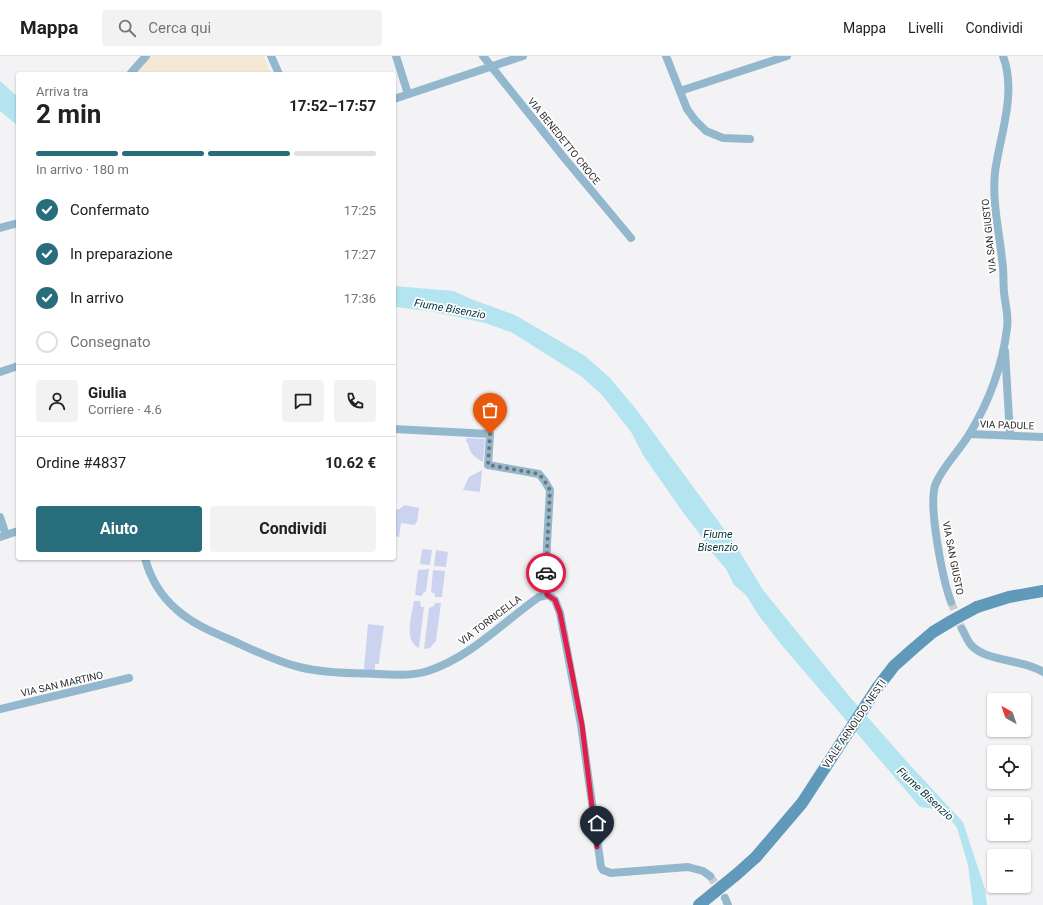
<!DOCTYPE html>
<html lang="it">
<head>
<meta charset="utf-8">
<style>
  body { margin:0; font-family:Roboto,sans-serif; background:#f2f2f2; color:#202124; height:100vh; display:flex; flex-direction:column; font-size:15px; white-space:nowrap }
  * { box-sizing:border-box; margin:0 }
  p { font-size:13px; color:#757577 }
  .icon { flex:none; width:22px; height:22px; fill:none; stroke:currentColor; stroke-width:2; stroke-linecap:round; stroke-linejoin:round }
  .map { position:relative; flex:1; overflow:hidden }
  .details { position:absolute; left:16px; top:16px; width:380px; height:488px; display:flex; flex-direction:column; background:#fff; border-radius:4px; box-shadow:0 1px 3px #0004 }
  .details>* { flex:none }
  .needle { width:26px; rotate:320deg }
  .tools { position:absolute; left:987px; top:637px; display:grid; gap:8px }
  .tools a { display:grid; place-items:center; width:44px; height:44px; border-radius:4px; background:#fff; box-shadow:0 1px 3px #0004; font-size:20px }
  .pin { position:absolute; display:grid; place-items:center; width:34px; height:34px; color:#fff; margin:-41px -17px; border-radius:50% 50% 50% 0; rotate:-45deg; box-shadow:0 0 4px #0007 }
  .pin .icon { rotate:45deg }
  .courier { position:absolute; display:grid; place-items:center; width:40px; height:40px; margin:-20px; border:3px solid #e11d48; border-radius:50%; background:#fff; color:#222; box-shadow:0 1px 5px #0007 }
  .summary em { font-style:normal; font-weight:700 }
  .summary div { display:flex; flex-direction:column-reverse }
  .summary { display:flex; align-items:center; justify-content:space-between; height:68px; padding:0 20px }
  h1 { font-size:26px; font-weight:700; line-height:30px }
  .bar { display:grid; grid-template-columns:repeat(4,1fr); gap:6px 4px; align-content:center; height:48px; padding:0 20px }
  .bar i { height:5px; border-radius:3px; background:#e0e0e0 }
  .bar .selected { background:#286d7c }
  .bar p { grid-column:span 4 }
  .line { display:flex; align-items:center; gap:10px; padding:0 20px; border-top:1px solid #e0e0e0 }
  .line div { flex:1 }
  .round { display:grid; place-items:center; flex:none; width:42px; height:42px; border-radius:4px; background:#f2f2f2 }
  ol { padding:0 20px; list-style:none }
  li { display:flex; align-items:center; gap:12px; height:44px }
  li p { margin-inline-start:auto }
  li .icon { padding:4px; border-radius:50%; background:#286d7c; color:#fff; stroke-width:4 }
  li:last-child { color:#757577 }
  li i { width:22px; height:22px; border:2px solid #e0e0e0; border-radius:50% }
  .primary-button { display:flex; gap:8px; margin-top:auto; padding:8px 20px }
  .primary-button a { flex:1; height:46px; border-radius:4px; background:#286d7c; color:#fff; font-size:16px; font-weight:700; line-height:46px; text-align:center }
  .primary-button a+a { background:#f2f2f2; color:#202124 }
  header { display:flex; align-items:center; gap:24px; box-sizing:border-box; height:56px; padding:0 20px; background:#fff; border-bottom:1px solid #e0e0e0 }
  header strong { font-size:19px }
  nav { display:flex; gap:22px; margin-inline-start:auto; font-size:14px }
  .search { width:280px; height:36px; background:#f2f2f2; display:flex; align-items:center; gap:10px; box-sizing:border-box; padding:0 14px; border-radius:4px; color:#757577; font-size:15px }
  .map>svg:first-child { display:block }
  .education { fill:#f5e8d4 }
  .green { fill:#ccd3f0 }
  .water { fill:#b3e4ef }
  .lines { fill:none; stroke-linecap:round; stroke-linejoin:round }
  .street-tunnel { stroke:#cbcbce; stroke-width:8; stroke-dasharray:8 4; stroke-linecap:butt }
  .street { stroke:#93b8ce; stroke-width:8 }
  .secondary { stroke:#6199ba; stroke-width:12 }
  .secondary-bridge { stroke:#6199ba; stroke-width:12 }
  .done { stroke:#727274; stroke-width:4; stroke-dasharray:0 7.2 }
  .route { stroke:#e11d48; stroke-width:5 }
  .labels { text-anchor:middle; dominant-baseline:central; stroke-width:3.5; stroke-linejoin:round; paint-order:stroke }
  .street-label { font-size:10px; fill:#2d2d2e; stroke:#fff }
  .water-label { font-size:11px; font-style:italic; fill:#01323a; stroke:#fff }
</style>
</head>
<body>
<header>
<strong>Mappa</strong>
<div class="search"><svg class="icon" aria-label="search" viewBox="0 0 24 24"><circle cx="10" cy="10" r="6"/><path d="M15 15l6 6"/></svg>Cerca qui</div>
<nav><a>Mappa</a><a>Livelli</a><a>Condividi</a></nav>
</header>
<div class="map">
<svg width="1043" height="849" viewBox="0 0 1043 849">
  <rect width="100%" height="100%" fill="#f3f3f6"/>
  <!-- education -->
  <polygon class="education" points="151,0 264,0 271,18 135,18"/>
  <!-- green -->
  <g class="green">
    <path d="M 467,382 L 485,383 L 483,406 C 475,402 469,397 468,387 L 466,386 Z"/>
    <polygon points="482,414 480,436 463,434 469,421"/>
    <polygon points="405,449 419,452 417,466 416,466 415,469 401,467 399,481 394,480 394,454 399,453"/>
    <polygon points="422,493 432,494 430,509 420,508"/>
    <polygon points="436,494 448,496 446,511 434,510"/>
    <polygon points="429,513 426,535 423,537 422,540 415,539 418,514"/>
    <polygon points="433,514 445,515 442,541 435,541 435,538 431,536"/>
    <path d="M 414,545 L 420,545 L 421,551 L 424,551 L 419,592 C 403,585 412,558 414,545 Z"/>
    <polygon points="435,547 441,547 436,585 430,592 424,593 429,552 434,550"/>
    <polygon points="368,568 384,570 379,605 379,608 375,608 375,615 364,613"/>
  </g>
  <!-- water -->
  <g class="water">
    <polygon points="0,25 18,41 18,70 0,55"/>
    <polygon points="394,230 454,235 471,243 515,259 585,300 609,321 636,353 735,488 763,534 850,641 908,707 963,766 985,833 987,849 973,849 968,809 957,772 947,759 935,753 920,751 780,587 759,560 746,539 734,529 726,513 708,492 699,477 682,455 643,399 631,376 602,339 581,320 511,276 485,267 435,256 397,251 394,249"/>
  </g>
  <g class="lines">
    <!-- street-tunnel -->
    <g class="street-tunnel">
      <polyline points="951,546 962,573"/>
      <polyline points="710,820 725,842"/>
    </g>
    <!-- street -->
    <g class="street">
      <polyline points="271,0 279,18"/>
      <polyline points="396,0 408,38"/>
      <polyline points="483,0 566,104 631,182"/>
      <polyline points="666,0 687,53 695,64 706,75 723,82 750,83"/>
      <polyline points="131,17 146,0"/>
      <polyline points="680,35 787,0"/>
      <polyline points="394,43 523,0"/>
      <polyline points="0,172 18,167"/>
      <polyline points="1005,295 1010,379"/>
      <polyline points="0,316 18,310"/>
      <polyline points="394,373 490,378 488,409 539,418 544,424 550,434 547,488 546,526 547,539"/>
      <polyline points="970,378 1043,381"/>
      <polyline points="0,461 6,479"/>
      <polyline points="0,481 18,475"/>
      <path d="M 145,502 C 150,521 161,540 176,553 C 191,567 212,576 231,584 C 253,594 275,605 299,611 C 324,617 351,617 377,618 C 394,619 412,620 428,615 C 471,601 503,566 539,541 L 547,539 L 551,541 L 555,544 L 560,557 L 581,669 L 601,811 L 603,814 L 611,817 L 688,811 L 703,815 L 710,820"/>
      <path d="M 951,546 C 943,524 927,447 936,427 C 944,409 960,394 970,377 C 989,346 1003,308 1007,272 C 1009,260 1005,248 1004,236 C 1003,225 1004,214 1002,203 C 999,174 992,146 995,116 C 1000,79 1017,37 1003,0"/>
      <path d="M 962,573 C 965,578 967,584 971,589 C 986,606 1023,603 1043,616"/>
      <polyline points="0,653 129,622"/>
      <polyline points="725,842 728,849"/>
    </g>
    <!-- secondary -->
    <g class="secondary">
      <polyline points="977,551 1009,541 1043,535"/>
      <polyline points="699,849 737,818 756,801"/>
    </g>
    <!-- secondary-bridge -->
    <polyline class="secondary-bridge" points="756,801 802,747 877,632 894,610 913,593 933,576 953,564 977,551"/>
  </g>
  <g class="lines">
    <!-- done -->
    <polyline class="done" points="490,378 488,409 539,418 544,424 550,434 546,517"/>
    <!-- route -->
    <polyline class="route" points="546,517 547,539 555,544 560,557 572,617 582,669 597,791"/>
  </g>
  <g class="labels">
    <!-- street labels -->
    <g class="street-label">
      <text transform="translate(564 85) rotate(51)">VIA BENEDETTO CROCE</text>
      <text transform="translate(989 180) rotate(-96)">VIA SAN GIUSTO</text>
      <text transform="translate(1007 369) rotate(2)">VIA PADULE</text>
      <text transform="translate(953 502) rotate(79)">VIA SAN GIUSTO</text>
      <text transform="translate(490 564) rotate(-37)">VIA TORRICELLA</text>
      <text transform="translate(62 628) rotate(-13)">VIA SAN MARTINO</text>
      <text transform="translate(854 668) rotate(-56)">VIALE ARNOLDO NESTI</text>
    </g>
    <!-- water labels -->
    <g class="water-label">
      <text transform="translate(450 253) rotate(10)">Fiume Bisenzio</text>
      <text x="718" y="478">Fiume<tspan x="718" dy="13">Bisenzio</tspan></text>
      <text transform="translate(925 738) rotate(43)">Fiume Bisenzio</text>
    </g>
  </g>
</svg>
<div class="tools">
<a><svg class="needle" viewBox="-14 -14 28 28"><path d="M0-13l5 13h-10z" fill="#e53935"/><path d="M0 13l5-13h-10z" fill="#757577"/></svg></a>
<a><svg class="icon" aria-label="locate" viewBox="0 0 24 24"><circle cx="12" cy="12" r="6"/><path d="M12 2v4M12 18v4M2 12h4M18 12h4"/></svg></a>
<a>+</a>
<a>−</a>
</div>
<div class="pin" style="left:490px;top:378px;background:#ea580c"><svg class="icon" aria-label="bag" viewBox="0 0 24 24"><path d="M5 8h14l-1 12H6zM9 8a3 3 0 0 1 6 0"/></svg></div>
<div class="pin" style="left:597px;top:791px;background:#1f2937"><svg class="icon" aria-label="home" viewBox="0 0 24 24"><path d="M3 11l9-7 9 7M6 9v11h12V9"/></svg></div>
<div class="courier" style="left:546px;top:517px"><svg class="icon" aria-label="car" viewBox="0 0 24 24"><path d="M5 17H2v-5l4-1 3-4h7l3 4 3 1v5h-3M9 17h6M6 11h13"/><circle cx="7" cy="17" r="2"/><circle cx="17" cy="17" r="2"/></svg></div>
<section class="details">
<div class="summary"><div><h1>2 min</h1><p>Arriva tra</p></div><em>17:52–17:57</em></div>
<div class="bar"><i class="selected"></i><i class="selected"></i><i class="selected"></i><i></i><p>In arrivo · 180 m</p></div>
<ol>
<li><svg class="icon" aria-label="check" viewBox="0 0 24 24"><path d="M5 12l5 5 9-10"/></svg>Confermato<p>17:25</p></li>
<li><svg class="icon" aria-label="check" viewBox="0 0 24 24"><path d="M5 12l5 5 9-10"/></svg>In preparazione<p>17:27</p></li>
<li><svg class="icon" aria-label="check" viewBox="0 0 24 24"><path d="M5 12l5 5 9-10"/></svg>In arrivo<p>17:36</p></li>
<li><i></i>Consegnato</li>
</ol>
<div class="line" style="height:72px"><a class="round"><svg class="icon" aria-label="person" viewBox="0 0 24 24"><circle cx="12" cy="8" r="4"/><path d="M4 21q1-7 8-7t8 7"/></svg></a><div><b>Giulia</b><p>Corriere · 4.6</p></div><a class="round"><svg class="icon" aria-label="chat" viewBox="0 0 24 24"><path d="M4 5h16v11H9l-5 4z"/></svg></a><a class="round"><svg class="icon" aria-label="phone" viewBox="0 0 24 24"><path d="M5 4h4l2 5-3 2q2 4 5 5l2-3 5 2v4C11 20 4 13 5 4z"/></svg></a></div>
<div class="line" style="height:52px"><div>Ordine #4837</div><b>10.62 €</b></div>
<div class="primary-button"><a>Aiuto</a><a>Condividi</a></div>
</section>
</div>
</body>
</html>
